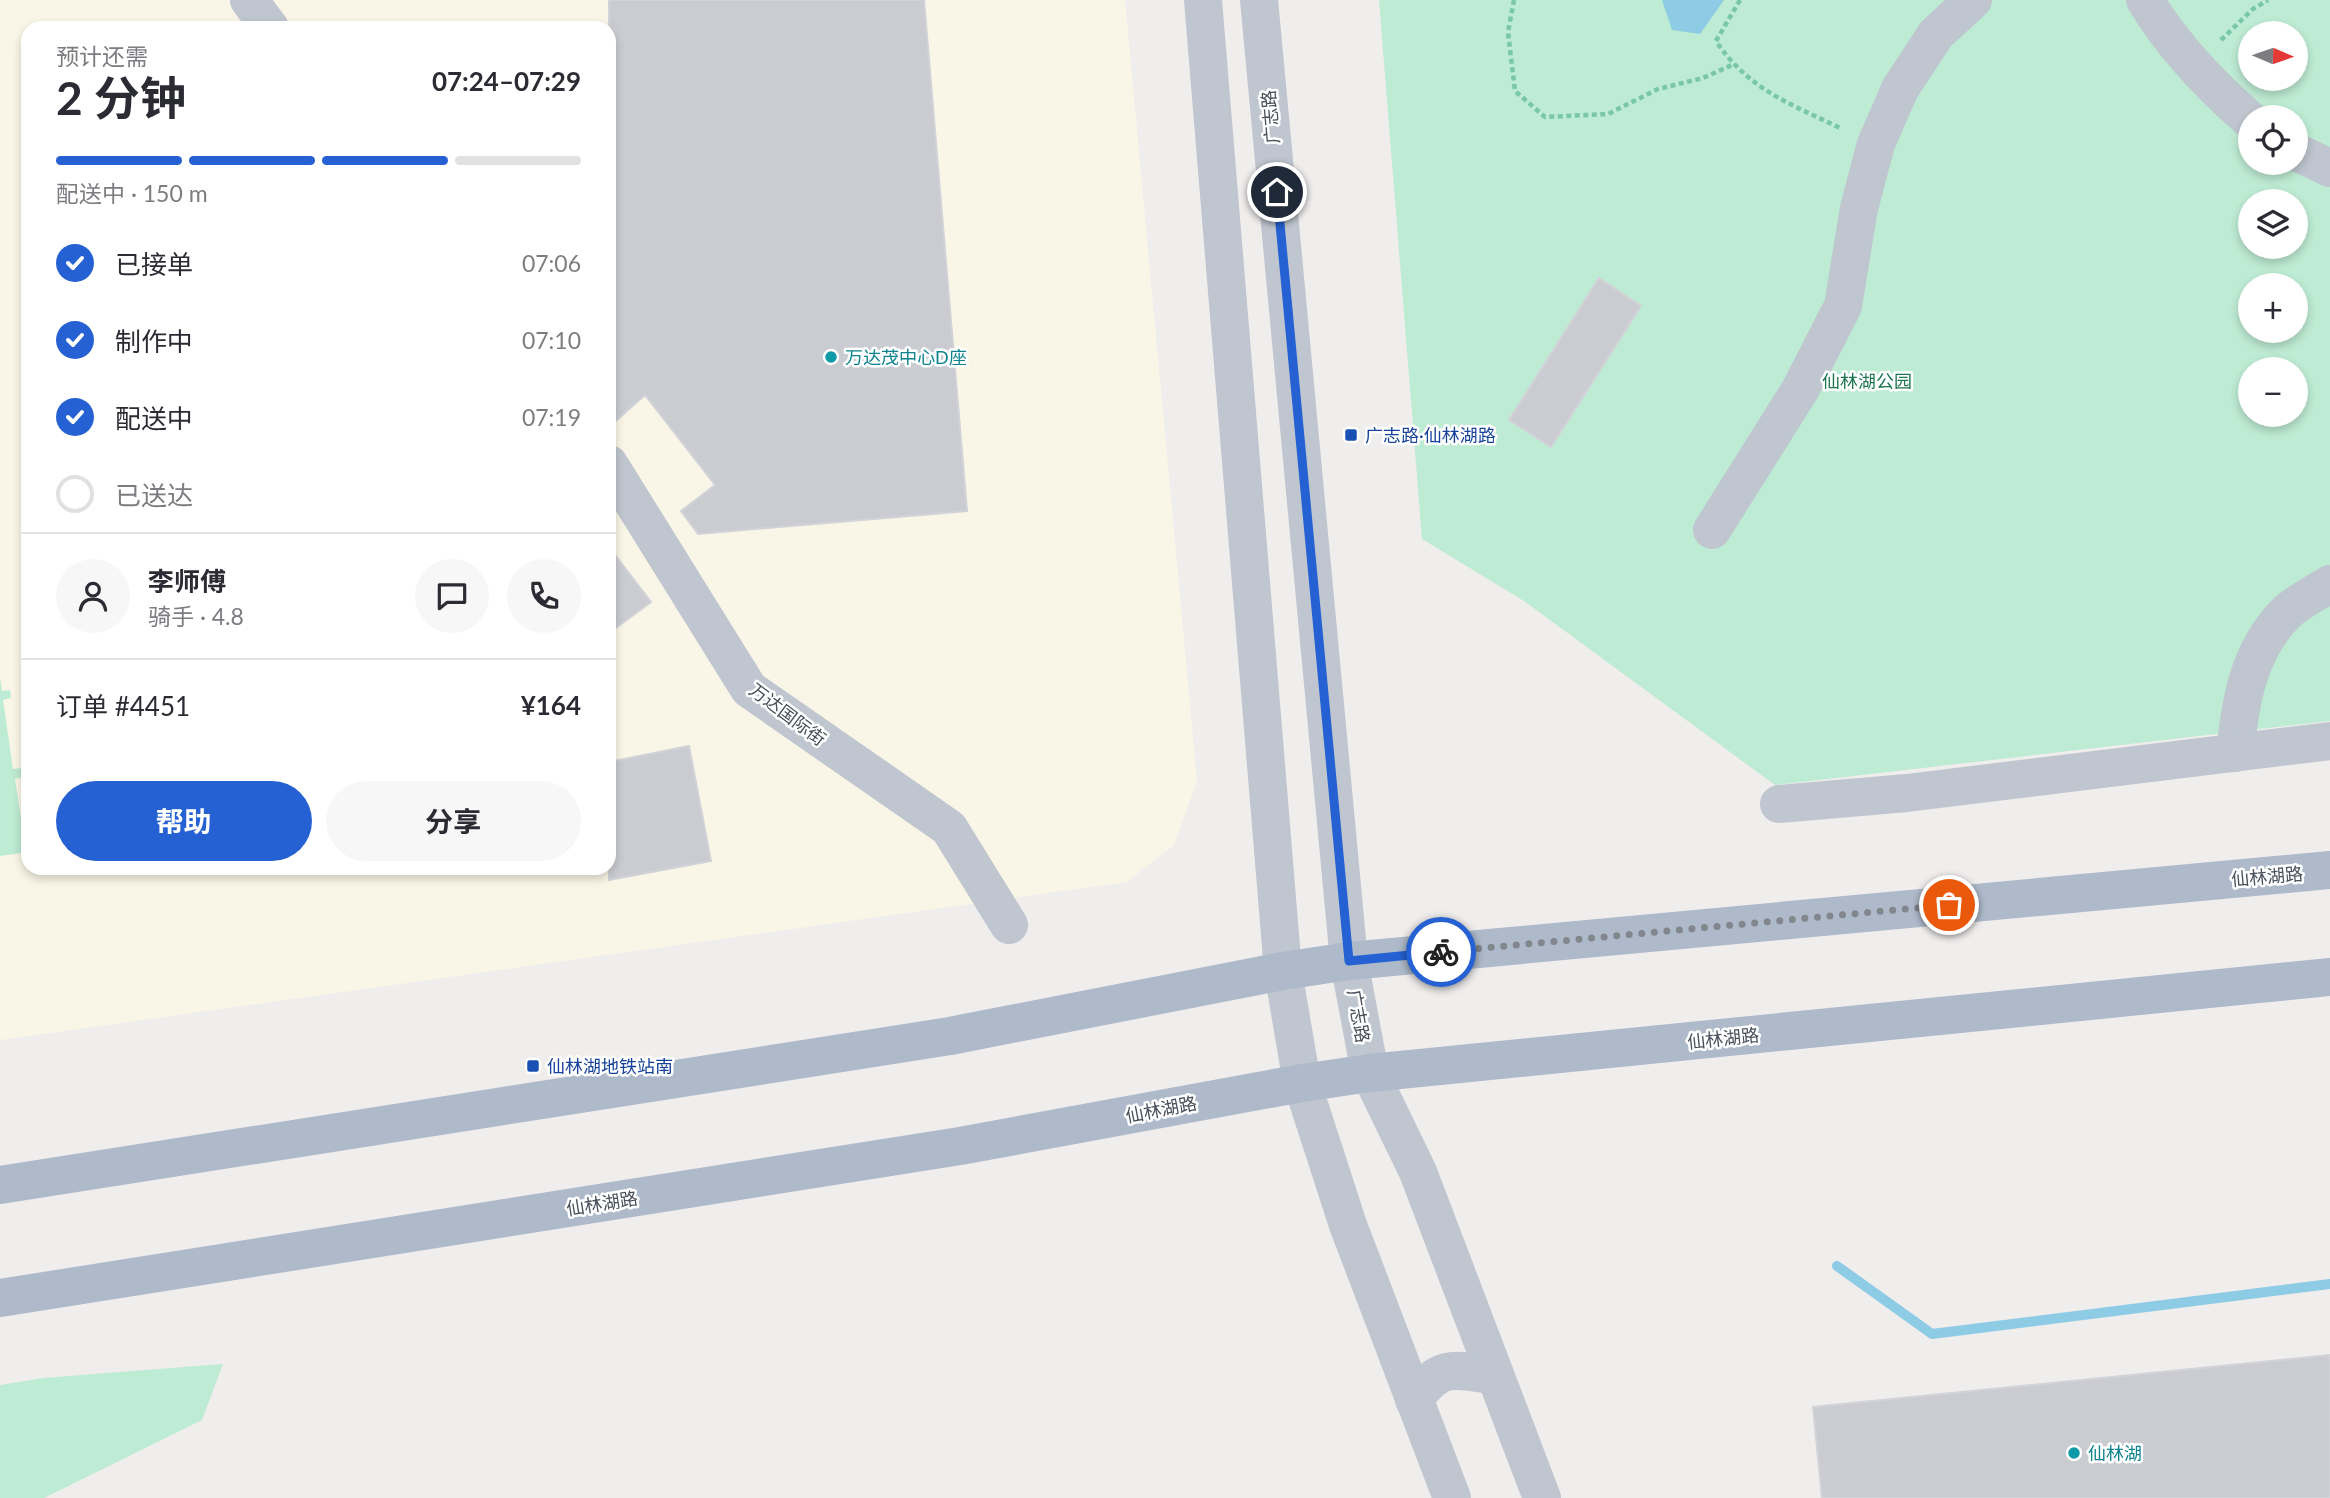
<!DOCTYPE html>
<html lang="zh">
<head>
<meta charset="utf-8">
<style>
  body { margin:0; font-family:Lato,"Noto Sans SC",sans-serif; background:#f7f7f7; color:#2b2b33; height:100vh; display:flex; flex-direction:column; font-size:26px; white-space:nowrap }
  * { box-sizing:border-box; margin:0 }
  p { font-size:23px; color:#7c7c81 }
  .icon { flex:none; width:38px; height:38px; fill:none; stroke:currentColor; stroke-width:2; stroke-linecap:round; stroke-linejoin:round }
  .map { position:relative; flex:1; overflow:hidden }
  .details { position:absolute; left:21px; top:21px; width:595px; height:854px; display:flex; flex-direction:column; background:#fff; border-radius:21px; box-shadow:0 4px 10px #0003 }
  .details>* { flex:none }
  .needle { width:46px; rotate:92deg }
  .fabs { position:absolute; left:2238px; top:21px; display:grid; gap:14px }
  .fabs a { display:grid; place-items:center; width:70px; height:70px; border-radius:50%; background:#fff; box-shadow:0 4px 10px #0003; font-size:35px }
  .pin { position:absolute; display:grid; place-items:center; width:60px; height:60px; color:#fff; margin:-30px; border:4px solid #fff; border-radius:50%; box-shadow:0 2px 7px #0007 }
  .courier { position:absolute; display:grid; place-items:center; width:70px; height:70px; margin:-35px; border:5px solid #2561d2; border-radius:50%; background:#fff; color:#222; box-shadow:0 2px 9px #0007 }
  .summary em { font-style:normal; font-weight:700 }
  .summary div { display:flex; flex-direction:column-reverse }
  .summary { display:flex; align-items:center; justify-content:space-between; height:119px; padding:0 35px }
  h1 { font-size:46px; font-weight:700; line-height:52px }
  .bar { display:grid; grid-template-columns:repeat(4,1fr); gap:10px 7px; align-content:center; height:84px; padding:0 35px }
  .bar i { height:9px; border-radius:5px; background:#e1e1e2 }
  .bar .on { background:#2561d2 }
  .bar p { grid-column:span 4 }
  .line { display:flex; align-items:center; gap:18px; padding:0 35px; border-top:2px solid #e1e1e2 }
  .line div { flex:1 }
  .round { display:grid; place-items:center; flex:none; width:74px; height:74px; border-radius:37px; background:#f7f7f7 }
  ol { padding:0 35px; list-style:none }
  li { display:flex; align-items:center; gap:21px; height:77px }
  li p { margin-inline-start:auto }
  li .icon { padding:7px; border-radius:50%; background:#2561d2; color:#fff; stroke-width:4 }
  li:last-child { color:#7c7c81 }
  li i { width:38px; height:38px; border:4px solid #e1e1e2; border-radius:50% }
  .button { display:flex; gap:14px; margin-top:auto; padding:14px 35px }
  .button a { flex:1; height:80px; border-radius:42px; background:#2561d2; color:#fff; font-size:28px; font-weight:700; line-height:80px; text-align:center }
  .button a+a { background:#f7f7f7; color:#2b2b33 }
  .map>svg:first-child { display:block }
  .commercial { fill:#faf6e7; fill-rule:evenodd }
  .green { fill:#beebd3; fill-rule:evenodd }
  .water { fill:#8ecbe5 }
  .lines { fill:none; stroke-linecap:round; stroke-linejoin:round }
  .stream { stroke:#8ecbe5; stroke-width:10 }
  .building { fill:#caccd2; stroke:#d1d3d8; stroke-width:2 }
  .path { stroke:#78c7a7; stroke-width:4.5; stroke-dasharray:5 3.5; stroke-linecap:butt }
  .minor { stroke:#bfc6cf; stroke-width:38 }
  .major { stroke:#aebaca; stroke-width:38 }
  .done { stroke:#82868d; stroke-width:7; stroke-dasharray:0 12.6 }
  .route { stroke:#2561d2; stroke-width:9 }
  .culture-dot { fill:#0f9aa8; stroke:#fff; stroke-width:2.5 }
  .transit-dot { fill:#1a4fb4; stroke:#fff; stroke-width:2.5 }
  .labels { text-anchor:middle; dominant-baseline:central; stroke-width:5; stroke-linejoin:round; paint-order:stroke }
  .street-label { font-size:18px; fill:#474f59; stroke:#fff }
  .culture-label { font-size:18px; fill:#0d838f; stroke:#fff; text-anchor:start }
  .park-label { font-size:18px; fill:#1d7551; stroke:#fff }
  .transit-label { font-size:18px; fill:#164399; stroke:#fff; text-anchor:start }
</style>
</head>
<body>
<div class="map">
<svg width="2330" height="1498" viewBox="0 0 2330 1498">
  <rect width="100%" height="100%" fill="#f0eded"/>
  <!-- commercial -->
  <path class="commercial" d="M 0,0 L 1125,0 L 1197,781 L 1174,845 L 1127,882 L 0,1040 ZM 28,28 L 609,28 L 609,868 L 28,868 Z"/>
  <!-- green -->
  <g class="green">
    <path d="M 1379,0 L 2330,0 L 2330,721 L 1775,785 L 1524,601 L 1422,539 ZM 2250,33 L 2296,33 L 2296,79 L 2250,79 ZM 2250,117 L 2296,117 L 2296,163 L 2250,163 ZM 2250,201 L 2296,201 L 2296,247 L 2250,247 ZM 2250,285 L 2296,285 L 2296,331 L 2250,331 ZM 2250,369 L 2296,369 L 2296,415 L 2250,415 Z"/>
    <polygon points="0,678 2,691 10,690 11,698 3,700 13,769 21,768 23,777 15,779 24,840 28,840 28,852 0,856"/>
    <polygon points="223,1364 202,1420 44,1498 0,1498 0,1385 43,1378"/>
  </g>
  <!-- water -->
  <polygon class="water" points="1662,0 1724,0 1700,34 1672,30"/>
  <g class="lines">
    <!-- stream -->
    <polyline class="stream" points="1837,1266 1932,1334 2330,1284"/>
  </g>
  <!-- building -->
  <g class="building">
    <polygon points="609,0 924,0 967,511 698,534 681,511 715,485 645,395 609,427"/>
    <polygon points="1599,278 1641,306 1551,447 1509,420"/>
    <polygon points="609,547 651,602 609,633"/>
    <polygon points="689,746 711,861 609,880 609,762"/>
    <polygon points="2330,1355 2330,1498 1822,1498 1813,1407"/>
  </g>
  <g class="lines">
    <!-- path -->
    <g class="path">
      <polyline points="1514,0 1508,32 1515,91 1545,117 1608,114 1658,89 1703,78 1732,65"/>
      <path d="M 1740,0 L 1716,41 C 1749,90 1789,103 1840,128"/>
      <polyline points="2221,40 2253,9 2268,0"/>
    </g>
    <!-- minor -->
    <g class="minor">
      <polyline points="249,0 270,28"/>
      <polyline points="1203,0 1283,971 1302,1083 1348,1225 1452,1498"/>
      <polyline points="1259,0 1349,961 1370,1073 1418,1172 1542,1498"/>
      <path d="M 2145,0 C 2172,45 2211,86 2250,120"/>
      <polyline points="2296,152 2330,168"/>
      <polyline points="609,464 749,689 949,828 1009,925"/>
      <polyline points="1712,530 1800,390 1843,306 1859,208 1876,144 1900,89 1936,34 1973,0"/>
      <path d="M 2235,753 C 2240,703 2248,652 2285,614 C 2297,602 2316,593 2330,584"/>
      <polyline points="1779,804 1907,793 2330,741"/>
      <path d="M 1414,1400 C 1440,1363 1454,1369 1495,1376"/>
    </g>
    <!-- major -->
    <g class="major">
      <polyline points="0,1185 950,1036 1283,971 1349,961 2330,870"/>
      <polyline points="0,1298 960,1146 1302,1083 1370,1073 2330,977"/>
    </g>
  </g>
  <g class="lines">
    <!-- done -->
    <polyline class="done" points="1441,952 1949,905"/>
    <!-- route -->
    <polyline class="route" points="1277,192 1349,961 1441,952"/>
  </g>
  <!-- markers -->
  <g class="culture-dot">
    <circle cx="831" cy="357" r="7"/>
    <circle cx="2074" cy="1453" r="7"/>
  </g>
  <g class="transit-dot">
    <rect x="1344" y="428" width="14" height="14" rx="3.5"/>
    <rect x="526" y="1059" width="14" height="14" rx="3.5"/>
  </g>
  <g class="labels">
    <!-- street labels -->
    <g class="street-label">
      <text transform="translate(1270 117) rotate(-95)">广志路</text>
      <text transform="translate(788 714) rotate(37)">万达国际街</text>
      <text transform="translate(2267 876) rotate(-5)">仙林湖路</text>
      <text transform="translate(1359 1016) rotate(80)">广志路</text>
      <text transform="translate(1723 1038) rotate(-6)">仙林湖路</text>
      <text transform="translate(1161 1109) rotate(-11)">仙林湖路</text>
      <text transform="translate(602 1203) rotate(-9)">仙林湖路</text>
    </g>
    <!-- culture labels -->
    <g class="culture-label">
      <text x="845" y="357">万达茂中心D座</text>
      <text x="2088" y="1453">仙林湖</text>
    </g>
    <!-- park labels -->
    <g class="park-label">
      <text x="1867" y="381">仙林湖公园</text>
    </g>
    <!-- transit labels -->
    <g class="transit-label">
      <text x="1365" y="435">广志路·仙林湖路</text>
      <text x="547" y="1066">仙林湖地铁站南</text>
    </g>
  </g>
</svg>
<div class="fabs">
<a><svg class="needle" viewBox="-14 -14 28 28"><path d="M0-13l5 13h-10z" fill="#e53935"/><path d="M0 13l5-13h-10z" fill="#7c7c81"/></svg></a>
<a><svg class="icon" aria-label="locate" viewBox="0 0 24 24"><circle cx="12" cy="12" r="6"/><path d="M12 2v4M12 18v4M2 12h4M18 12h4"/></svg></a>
<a><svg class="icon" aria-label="layers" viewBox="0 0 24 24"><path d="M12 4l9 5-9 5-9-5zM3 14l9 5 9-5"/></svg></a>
<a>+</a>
<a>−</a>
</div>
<div class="pin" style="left:1949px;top:905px;background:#ea580c"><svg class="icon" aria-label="bag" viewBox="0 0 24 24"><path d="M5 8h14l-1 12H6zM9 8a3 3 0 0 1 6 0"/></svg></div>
<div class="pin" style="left:1277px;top:192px;background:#1f2937"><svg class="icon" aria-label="home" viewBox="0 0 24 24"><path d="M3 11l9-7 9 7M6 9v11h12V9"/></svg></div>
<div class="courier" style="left:1441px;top:952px"><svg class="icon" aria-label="bike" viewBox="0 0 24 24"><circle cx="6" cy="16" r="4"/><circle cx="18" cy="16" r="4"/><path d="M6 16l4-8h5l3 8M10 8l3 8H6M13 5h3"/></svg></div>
<section class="details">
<div class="summary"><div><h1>2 分钟</h1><p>预计还需</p></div><em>07:24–07:29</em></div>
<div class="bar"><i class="on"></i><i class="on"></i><i class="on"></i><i></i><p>配送中 · 150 m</p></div>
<ol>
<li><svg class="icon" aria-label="check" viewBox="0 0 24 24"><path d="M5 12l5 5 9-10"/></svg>已接单<p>07:06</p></li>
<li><svg class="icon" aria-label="check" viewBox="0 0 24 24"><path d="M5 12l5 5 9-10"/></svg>制作中<p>07:10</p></li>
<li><svg class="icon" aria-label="check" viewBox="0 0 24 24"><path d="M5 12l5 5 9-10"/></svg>配送中<p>07:19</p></li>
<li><i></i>已送达</li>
</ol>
<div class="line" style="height:126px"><a class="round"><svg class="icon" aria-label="person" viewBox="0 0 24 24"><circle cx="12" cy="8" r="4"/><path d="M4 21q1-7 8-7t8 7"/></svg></a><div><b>李师傅</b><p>骑手 · 4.8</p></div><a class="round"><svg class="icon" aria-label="chat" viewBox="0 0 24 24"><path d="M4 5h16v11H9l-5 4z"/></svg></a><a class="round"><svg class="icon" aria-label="phone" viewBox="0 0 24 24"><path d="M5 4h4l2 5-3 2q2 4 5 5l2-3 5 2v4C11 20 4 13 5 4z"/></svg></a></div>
<div class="line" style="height:91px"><div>订单 #4451</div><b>¥164</b></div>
<div class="button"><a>帮助</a><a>分享</a></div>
</section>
</div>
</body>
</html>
